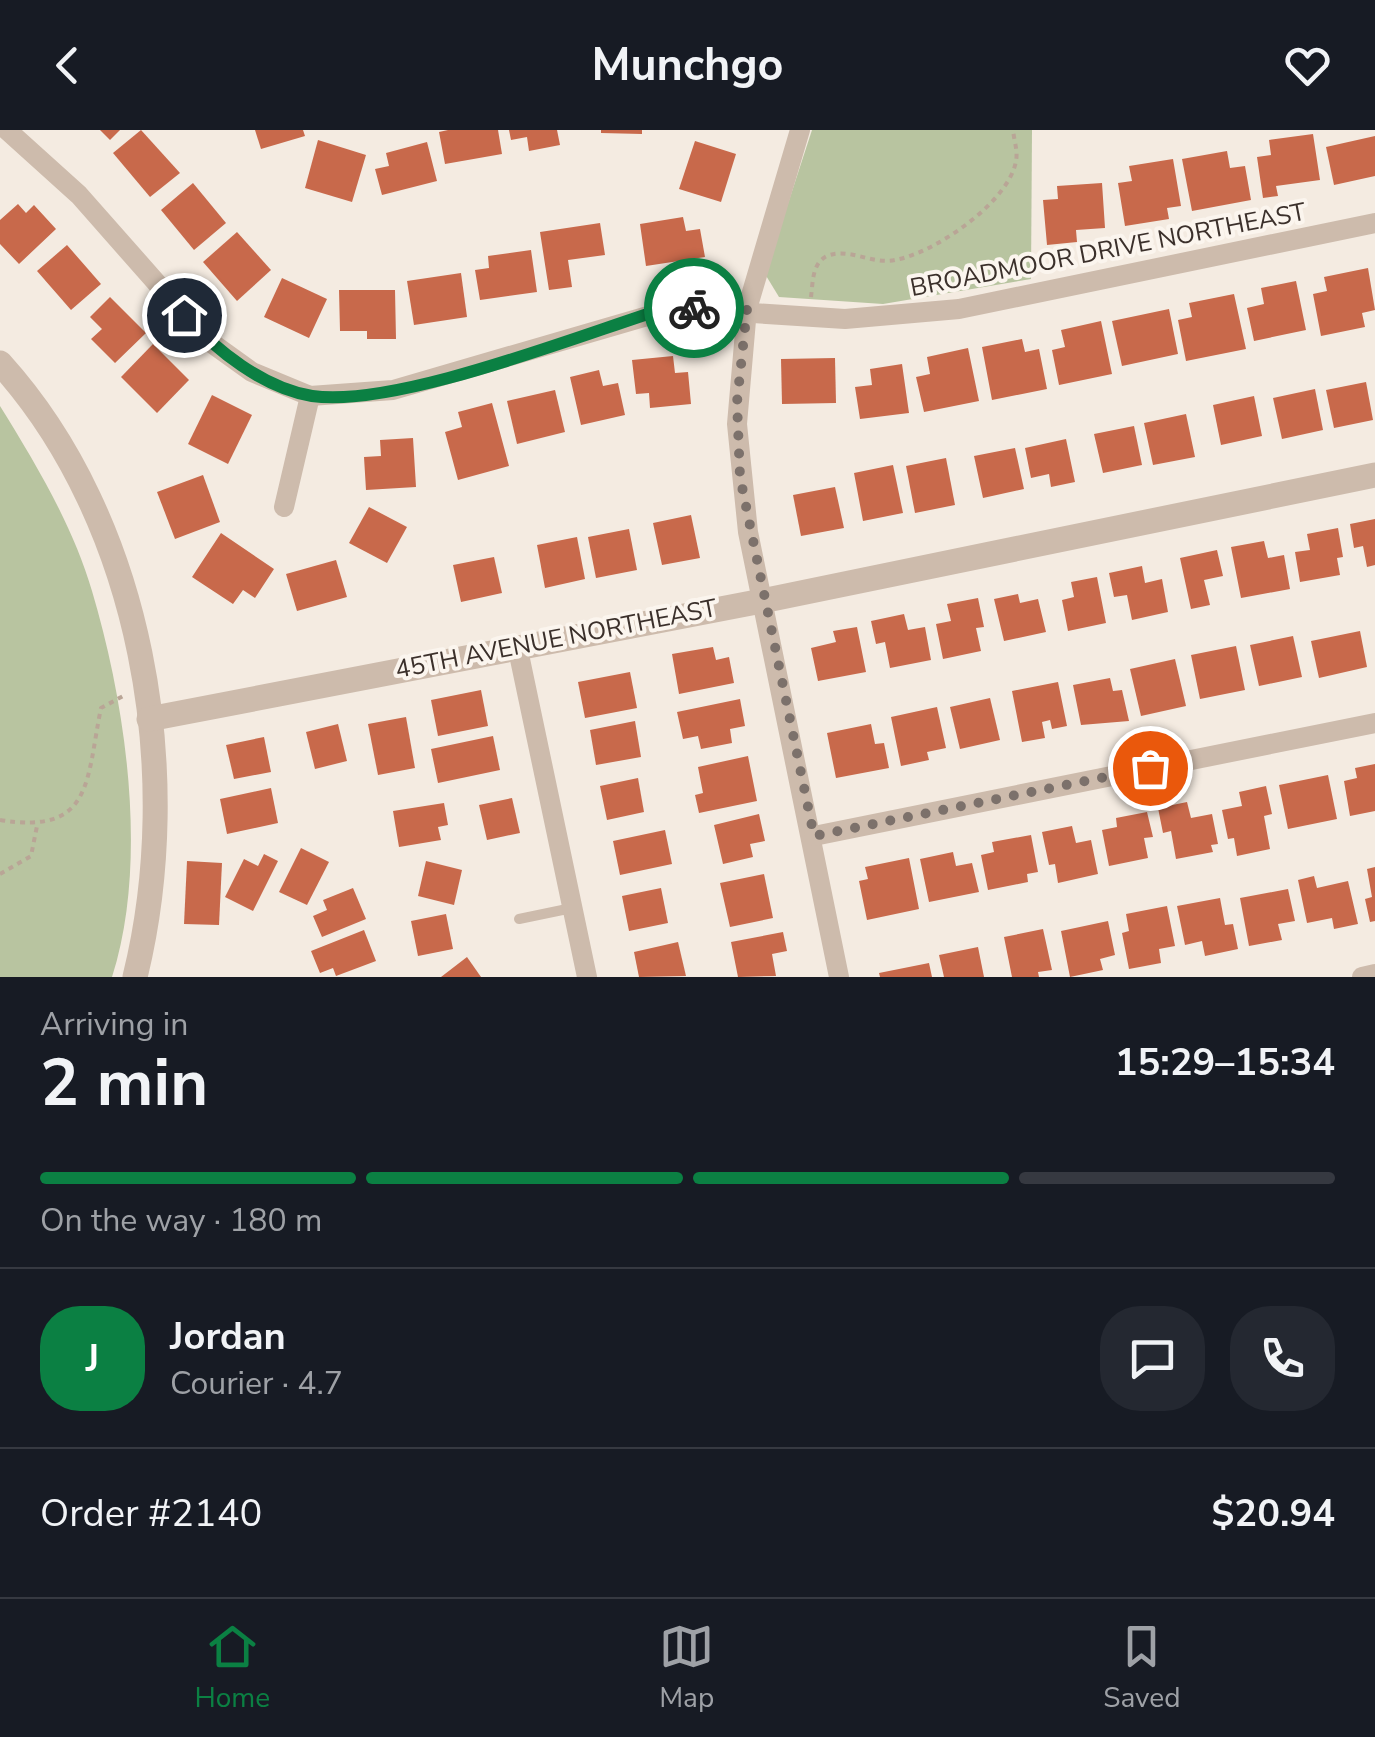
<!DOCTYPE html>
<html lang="en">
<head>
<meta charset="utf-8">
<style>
  body { margin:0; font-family:"Nunito Sans",sans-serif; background:#242831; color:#f1f3f6; height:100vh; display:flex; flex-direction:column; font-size:38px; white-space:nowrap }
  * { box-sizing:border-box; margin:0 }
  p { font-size:32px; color:#9ea1a6 }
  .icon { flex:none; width:55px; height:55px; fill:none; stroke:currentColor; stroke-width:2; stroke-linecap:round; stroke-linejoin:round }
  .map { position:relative; height:847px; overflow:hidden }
  .panel { display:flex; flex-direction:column; background:#171b24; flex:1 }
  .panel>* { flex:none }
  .pin { position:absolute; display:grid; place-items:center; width:85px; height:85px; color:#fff; margin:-42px; border:5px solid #fff; border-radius:50%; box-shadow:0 2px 10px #0007 }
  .courier { position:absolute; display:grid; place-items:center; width:100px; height:100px; margin:-50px; border:8px solid #0b8043; border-radius:50%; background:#fff; color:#222; box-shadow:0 2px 12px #0007 }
  .overview em { font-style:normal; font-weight:700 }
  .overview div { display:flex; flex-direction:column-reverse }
  .overview { display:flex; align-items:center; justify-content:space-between; height:170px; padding:0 40px }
  h1 { font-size:65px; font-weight:700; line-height:75px }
  .bar { display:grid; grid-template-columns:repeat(4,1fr); gap:15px 10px; align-content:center; height:120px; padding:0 40px }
  .bar i { height:12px; border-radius:8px; background:#363941 }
  .bar .on { background:#0b8043 }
  .bar p { grid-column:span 4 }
  .line { display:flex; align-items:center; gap:25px; padding:0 40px; border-top:2px solid #363941 }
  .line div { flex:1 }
  .round { display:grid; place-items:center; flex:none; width:105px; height:105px; border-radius:40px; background:#242831 }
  header { display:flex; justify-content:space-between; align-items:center; height:130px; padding:0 40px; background:#171b24; font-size:45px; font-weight:700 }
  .dock { display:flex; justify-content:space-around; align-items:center; height:140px; border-top:2px solid #363941; background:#171b24; font-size:28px; color:#9ea1a6 }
  .dock a { display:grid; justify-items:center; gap:5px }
  .dock .on { color:#0b8043 }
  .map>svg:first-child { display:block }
  .green { fill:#b8c4a0 }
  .building { fill:#c8694b }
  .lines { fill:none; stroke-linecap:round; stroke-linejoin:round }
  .path { stroke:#b9a596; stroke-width:4; stroke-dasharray:5 5; stroke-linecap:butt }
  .service { stroke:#cdbbac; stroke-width:10 }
  .minor { stroke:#cdbbac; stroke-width:20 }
  .tertiary { stroke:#cdbbac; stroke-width:25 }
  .done { stroke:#7c716b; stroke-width:10; stroke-dasharray:0 18 }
  .route { stroke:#0b8043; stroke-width:12 }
  .labels { text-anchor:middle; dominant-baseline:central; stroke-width:8; stroke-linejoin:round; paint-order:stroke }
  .street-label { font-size:25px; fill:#3b302b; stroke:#fbf5ee }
</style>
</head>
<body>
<header><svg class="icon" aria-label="back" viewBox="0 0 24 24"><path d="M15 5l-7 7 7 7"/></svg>Munchgo<svg class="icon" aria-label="heart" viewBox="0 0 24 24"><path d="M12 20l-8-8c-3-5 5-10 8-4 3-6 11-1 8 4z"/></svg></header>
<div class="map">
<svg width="1375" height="847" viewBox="0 0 1375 847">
  <rect width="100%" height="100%" fill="#f4ebe1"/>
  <!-- green -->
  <g class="green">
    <polygon points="812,0 1032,0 1031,149 883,174 779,167 765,144"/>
    <path d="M 0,276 C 36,334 73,396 92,461 C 126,575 149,732 112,847 L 0,847 Z"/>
  </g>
  <!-- building -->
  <g class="building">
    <polygon points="100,0 120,0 110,10"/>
    <polygon points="141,0 180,43 150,67 113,23"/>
    <polygon points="255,0 303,0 305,6 261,19"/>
    <polygon points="448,0 498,0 502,24 445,34 439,2"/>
    <polygon points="509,0 557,0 560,15 529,21 527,7 511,10"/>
    <polygon points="601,0 642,0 642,4 601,3"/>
    <polygon points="1313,4 1320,50 1276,56 1278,66 1263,68 1257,27 1271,25 1269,10"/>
    <polygon points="1375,6 1375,46 1334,55 1326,17"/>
    <polygon points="318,10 366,25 352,72 305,58"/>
    <polygon points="695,11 736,24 721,72 679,59"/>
    <polygon points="427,12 437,51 382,65 375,39 389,36 386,23"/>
    <polygon points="1227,21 1230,38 1245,36 1251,70 1192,81 1182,29"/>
    <polygon points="1173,29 1181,76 1167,78 1169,89 1125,96 1118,53 1132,51 1129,36"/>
    <polygon points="193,53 226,93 194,120 161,80"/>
    <polygon points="1102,53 1105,98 1076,100 1077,112 1047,115 1043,70 1058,69 1057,56"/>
    <polygon points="18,74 26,83 34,75 56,99 19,134 0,114 0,90"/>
    <polygon points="683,87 686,101 700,99 705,127 646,136 640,94"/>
    <polygon points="600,93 605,125 568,130 572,157 549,160 540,102"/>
    <polygon points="237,102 271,140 237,171 203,132"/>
    <polygon points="67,115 101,154 71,180 37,141"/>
    <polygon points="531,120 537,162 480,170 475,140 489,138 488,126"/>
    <polygon points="1368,138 1375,180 1362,183 1365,197 1321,206 1313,164 1327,161 1324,147"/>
    <polygon points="461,143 467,187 414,195 407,151"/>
    <polygon points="282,148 327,169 309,208 264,187"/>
    <polygon points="1296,151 1306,200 1254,211 1247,178 1264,174 1261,158"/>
    <polygon points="339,160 395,160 396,209 367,209 367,201 340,201"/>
    <polygon points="1234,164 1246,219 1186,231 1178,190 1192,187 1189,173"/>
    <polygon points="110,167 146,203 115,233 91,209 102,199 90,187"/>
    <polygon points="1169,179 1178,224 1122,236 1112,191"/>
    <polygon points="1101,191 1112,244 1059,255 1052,220 1065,217 1061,200"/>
    <polygon points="1022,209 1025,222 1039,219 1047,259 992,270 982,217"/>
    <polygon points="153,214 189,250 157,283 121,247"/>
    <polygon points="968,218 979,271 924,282 916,247 930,244 927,227"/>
    <polygon points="673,226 675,243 688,242 691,274 650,278 649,263 636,264 632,230"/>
    <polygon points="835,228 836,273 782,274 781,229"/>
    <polygon points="902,234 909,283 860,289 855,257 872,255 870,239"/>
    <polygon points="599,240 603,256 618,253 625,285 581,295 570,247"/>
    <polygon points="1366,252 1373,290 1334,298 1326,260"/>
    <polygon points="1315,259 1323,300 1282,309 1273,268"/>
    <polygon points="555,260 565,302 517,314 507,271"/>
    <polygon points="212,265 252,285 228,334 188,314"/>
    <polygon points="1254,266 1262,306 1221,315 1213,275"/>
    <polygon points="492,273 509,336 458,350 445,302 462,297 458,282"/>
    <polygon points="1186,284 1195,327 1153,335 1144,293"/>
    <polygon points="1134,296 1142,335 1103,343 1094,304"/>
    <polygon points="413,308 416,357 366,360 364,327 381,326 380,310"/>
    <polygon points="1066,309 1075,352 1051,357 1049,344 1031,348 1025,318"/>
    <polygon points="1015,318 1024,359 983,368 974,326"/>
    <polygon points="946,328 955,375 915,383 906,336"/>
    <polygon points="893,335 903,383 863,391 854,343"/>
    <polygon points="203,345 220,392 175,409 157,362"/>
    <polygon points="835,357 844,398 801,406 793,365"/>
    <polygon points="369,377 407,397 387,433 349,413"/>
    <polygon points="691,385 700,428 662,435 653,393"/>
    <polygon points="1375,389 1375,435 1367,437 1363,416 1354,418 1350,394"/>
    <polygon points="1338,398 1343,427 1337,428 1340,445 1300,452 1295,422 1310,420 1307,404"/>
    <polygon points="629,399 637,440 596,448 588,407"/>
    <polygon points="221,403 274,439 255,468 243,460 233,474 192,447"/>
    <polygon points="577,407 585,449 545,458 537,415"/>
    <polygon points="1264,411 1268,428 1284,425 1290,459 1241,468 1231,417"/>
    <polygon points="1217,420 1223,446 1204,450 1210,475 1191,479 1180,428"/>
    <polygon points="494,427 502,463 461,472 453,435"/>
    <polygon points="336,430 347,467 297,481 286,444"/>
    <polygon points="1142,436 1145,453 1162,449 1168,482 1132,490 1127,465 1114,467 1109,443"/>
    <polygon points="1097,447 1106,493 1068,501 1062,470 1074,467 1071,452"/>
    <polygon points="1018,464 1020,473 1038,469 1046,502 1004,511 994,469"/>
    <polygon points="978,468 984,497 976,498 981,521 943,529 936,494 951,491 947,474"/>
    <polygon points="904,484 908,500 925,497 931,530 890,538 885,512 876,514 871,491"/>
    <polygon points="857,497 866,542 818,551 811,518 836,512 833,501"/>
    <polygon points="1360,501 1367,537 1319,548 1311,511"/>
    <polygon points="1293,506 1302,547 1259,556 1250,515"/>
    <polygon points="1236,516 1245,560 1200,569 1191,525"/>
    <polygon points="713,517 716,530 729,527 734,553 679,564 672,524"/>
    <polygon points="1175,529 1186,576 1141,586 1130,539"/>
    <polygon points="630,542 637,578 585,588 578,552"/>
    <polygon points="1110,548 1113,561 1122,560 1129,591 1081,595 1073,555"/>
    <polygon points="1058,552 1067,596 1052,599 1050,590 1042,592 1045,608 1022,612 1012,561"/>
    <polygon points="481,560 488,596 438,606 431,570"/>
    <polygon points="990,568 1000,610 960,619 950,577"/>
    <polygon points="740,569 745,596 730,599 732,613 701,619 698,606 683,609 677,582"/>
    <polygon points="937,577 946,618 927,622 929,630 901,636 891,587"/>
    <polygon points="406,587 415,638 378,645 368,594"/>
    <polygon points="635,591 641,627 596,635 590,600"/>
    <polygon points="338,594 347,631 315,639 306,602"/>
    <polygon points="871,594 875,614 884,613 889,638 836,648 827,603"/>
    <polygon points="493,606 500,640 438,653 431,619"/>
    <polygon points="264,607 271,642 234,649 226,615"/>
    <polygon points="748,626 757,671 699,683 695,665 703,663 698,637"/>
    <polygon points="1375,634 1375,681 1350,686 1344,651 1357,648 1355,638"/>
    <polygon points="1328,645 1337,689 1288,699 1279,655"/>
    <polygon points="638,648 644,682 607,690 600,656"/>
    <polygon points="1266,656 1272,684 1264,686 1270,719 1237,726 1234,708 1228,709 1222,680 1242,676 1239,662"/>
    <polygon points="271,658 278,693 227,704 220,669"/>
    <polygon points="512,668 520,703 487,710 479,675"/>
    <polygon points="1187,672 1191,688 1212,684 1218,714 1211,715 1213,722 1176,729 1171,701 1163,703 1158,678"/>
    <polygon points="444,673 448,695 438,697 441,710 399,717 393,681"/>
    <polygon points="1147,682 1153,707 1144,708 1148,728 1109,736 1102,700 1117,697 1116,688"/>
    <polygon points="759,684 765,711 750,714 753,727 723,734 714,695"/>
    <polygon points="1072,696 1076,713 1091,710 1098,744 1058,753 1055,734 1049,735 1042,702"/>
    <polygon points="665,700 672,734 620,745 613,711"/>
    <polygon points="1031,705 1038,742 1027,744 1028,752 988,760 981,725 994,722 992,712"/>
    <polygon points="301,718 329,732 307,775 279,762"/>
    <polygon points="953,722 956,736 972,733 979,762 929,772 920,729"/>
    <polygon points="264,724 278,731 253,781 225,767 244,729 258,736"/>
    <polygon points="909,728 919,779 867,790 859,751 868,749 865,737"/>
    <polygon points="187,731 222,733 219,795 184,794"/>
    <polygon points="426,731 462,740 454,775 418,766"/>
    <polygon points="1375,737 1375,791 1370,792 1365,769 1372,767 1367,739"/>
    <polygon points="764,744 773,788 730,797 720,753"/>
    <polygon points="1314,746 1317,758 1348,751 1358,794 1334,799 1332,788 1307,793 1298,750"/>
    <polygon points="353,758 366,789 322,807 313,786 327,780 323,770"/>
    <polygon points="661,758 668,793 629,801 622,766"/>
    <polygon points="1288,759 1295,791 1278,794 1282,810 1249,816 1240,768"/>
    <polygon points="1220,768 1225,795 1233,794 1238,819 1205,826 1202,811 1185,815 1177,776"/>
    <polygon points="1167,776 1175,816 1159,819 1161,833 1129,839 1122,803 1129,801 1126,784"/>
    <polygon points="446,784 453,819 418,826 411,791"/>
    <polygon points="1108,791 1115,825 1100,829 1103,840 1070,847 1061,801"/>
    <polygon points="1043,799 1052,840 1038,842 1039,847 1012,847 1004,807"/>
    <polygon points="364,800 376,831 336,846 333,838 320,843 311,821"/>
    <polygon points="783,802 787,821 772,824 776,846 738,847 731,812"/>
    <polygon points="678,812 686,846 639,847 634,822"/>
    <polygon points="978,817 984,847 944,847 939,825"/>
    <polygon points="467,827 481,847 441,847"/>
    <polygon points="929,833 932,847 880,847 879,843"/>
  </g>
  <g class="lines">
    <!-- path -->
    <g class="path">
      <path d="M 811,167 C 813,152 812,133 827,126 C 849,117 872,135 895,130 C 935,123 1009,72 1016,31 C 1018,21 1014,10 1013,0"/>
      <path d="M 0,690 C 93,705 86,651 101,578 L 125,565"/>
      <polyline points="0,744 31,726 37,696"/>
    </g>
    <!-- service -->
    <polyline class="service" points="519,789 572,778"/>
    <!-- minor -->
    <g class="minor">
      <polyline points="7,0 79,65 206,209 252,242 310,266 393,260 675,178 845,189 959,179 1375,93"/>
      <polyline points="800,0 747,179 737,294 748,402 839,847"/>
      <polyline points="284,377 310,266"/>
      <polyline points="517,515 587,847"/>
      <polyline points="814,706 1375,593"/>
      <polyline points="1362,847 1375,844"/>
    </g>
    <!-- tertiary -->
    <g class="tertiary">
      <path d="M 0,233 C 143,391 185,644 135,847"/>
      <polyline points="149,589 762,471 1375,345"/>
    </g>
  </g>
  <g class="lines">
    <!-- done -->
    <polyline class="done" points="694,178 747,179 737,272 740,347 814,706 1150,638"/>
    <!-- route -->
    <path class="route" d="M 184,185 C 216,220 263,258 312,266 C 395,278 575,207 660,180 L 694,178"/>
  </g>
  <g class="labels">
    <!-- street labels -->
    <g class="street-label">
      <text transform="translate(1108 120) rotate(-11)">BROADMOOR DRIVE NORTHEAST</text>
      <text transform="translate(556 509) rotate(-11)">45TH AVENUE NORTHEAST</text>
    </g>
  </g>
</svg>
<div class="pin" style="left:1150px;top:638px;background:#ea580c"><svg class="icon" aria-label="bag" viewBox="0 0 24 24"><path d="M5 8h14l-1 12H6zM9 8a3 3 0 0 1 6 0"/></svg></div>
<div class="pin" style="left:184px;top:185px;background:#1f2937"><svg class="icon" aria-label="home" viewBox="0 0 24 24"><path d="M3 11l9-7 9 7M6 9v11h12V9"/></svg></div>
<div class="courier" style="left:694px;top:178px"><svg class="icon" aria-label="bike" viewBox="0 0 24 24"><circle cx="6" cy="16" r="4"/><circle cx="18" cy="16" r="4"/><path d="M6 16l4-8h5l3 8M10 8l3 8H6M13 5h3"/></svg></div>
</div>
<section class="panel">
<div class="overview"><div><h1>2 min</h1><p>Arriving in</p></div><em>15:29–15:34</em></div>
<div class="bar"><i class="on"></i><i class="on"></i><i class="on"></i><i></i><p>On the way · 180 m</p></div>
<div class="line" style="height:180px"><b class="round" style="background:#0b8043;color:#fff">J</b><div><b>Jordan</b><p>Courier · 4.7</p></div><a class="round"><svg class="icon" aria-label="chat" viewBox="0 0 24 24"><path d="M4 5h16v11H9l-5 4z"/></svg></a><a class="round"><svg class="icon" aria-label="phone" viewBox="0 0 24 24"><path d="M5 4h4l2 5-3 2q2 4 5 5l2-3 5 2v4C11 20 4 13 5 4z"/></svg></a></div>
<div class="line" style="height:130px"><div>Order #2140</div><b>$20.94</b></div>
</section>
<nav class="dock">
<a class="on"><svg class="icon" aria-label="home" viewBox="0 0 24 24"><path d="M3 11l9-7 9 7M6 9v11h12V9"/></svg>Home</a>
<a><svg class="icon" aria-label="map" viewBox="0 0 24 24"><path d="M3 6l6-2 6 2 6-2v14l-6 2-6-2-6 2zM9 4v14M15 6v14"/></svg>Map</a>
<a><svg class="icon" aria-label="saved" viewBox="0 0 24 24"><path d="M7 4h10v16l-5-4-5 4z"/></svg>Saved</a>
</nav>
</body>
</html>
